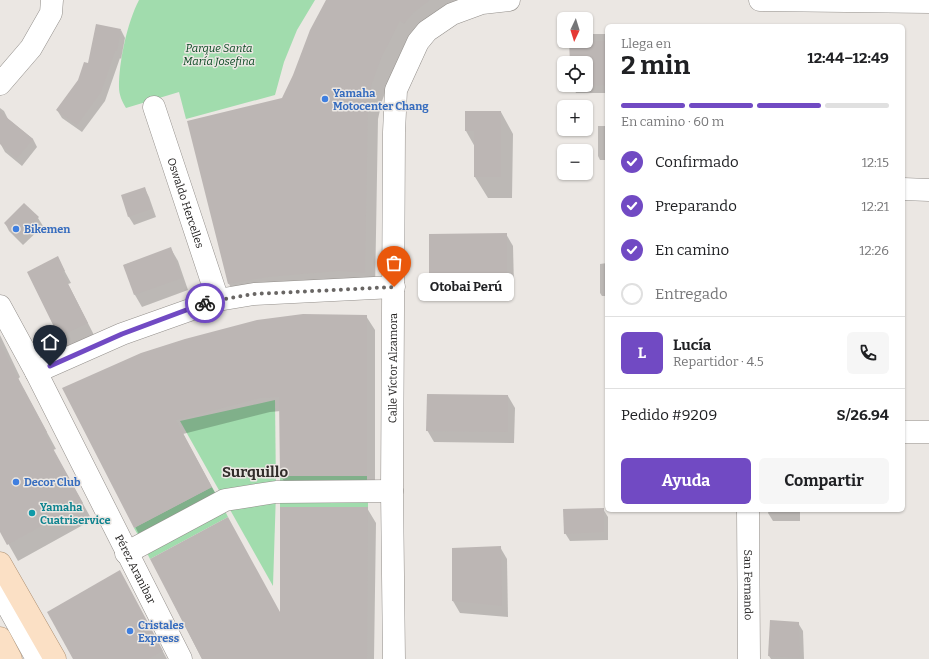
<!DOCTYPE html>
<html lang="es">
<head>
<meta charset="utf-8">
<style>
  body { margin:0; font-family:Bitter,serif; background:#f6f6f6; color:#202124; height:100vh; display:flex; flex-direction:column; font-size:15px; white-space:nowrap }
  * { box-sizing:border-box; margin:0 }
  p { font-size:13px; color:#757577 }
  .icon { flex:none; width:22px; height:22px; fill:none; stroke:currentColor; stroke-width:2; stroke-linecap:round; stroke-linejoin:round }
  .map { position:relative; flex:1; overflow:hidden }
  .sheet { position:absolute; left:605px; top:24px; width:300px; height:488px; display:flex; flex-direction:column; background:#fff; border-radius:6px; box-shadow:0 1px 3px #0004 }
  .sheet>* { flex:none }
  .needle { width:26px; rotate:184deg }
  .fabs { position:absolute; left:557px; top:12px; display:grid; gap:8px }
  .fabs a { display:grid; place-items:center; width:36px; height:36px; border-radius:6px; background:#fff; box-shadow:0 1px 3px #0004; font-size:20px }
  .pin { position:absolute; display:grid; place-items:center; width:34px; height:34px; color:#fff; margin:-41px -17px; border-radius:50% 50% 50% 0; rotate:-45deg; box-shadow:0 0 4px #0007 }
  .pin .icon { rotate:45deg }
  .courier { position:absolute; display:grid; place-items:center; width:40px; height:40px; margin:-20px; border:3px solid #714ac3; border-radius:50%; background:#fff; color:#222; box-shadow:0 1px 5px #0007 }
  .bubble { position:absolute; height:28px; border-radius:6px; background:#fff; box-shadow:0 1px 3px #0004; font-size:13px; font-weight:700; line-height:28px; text-align:center }
  .overview em { font-style:normal; font-weight:700 }
  .overview div { display:flex; flex-direction:column-reverse }
  .overview { display:flex; align-items:center; justify-content:space-between; height:68px; padding:0 16px }
  h1 { font-size:26px; font-weight:700; line-height:30px }
  .bar { display:grid; grid-template-columns:repeat(4,1fr); gap:6px 4px; align-content:center; height:48px; padding:0 16px }
  .bar i { height:5px; border-radius:3px; background:#e0e0e0 }
  .bar .selected { background:#714ac3 }
  .bar p { grid-column:span 4 }
  .line { display:flex; align-items:center; gap:10px; padding:0 16px; border-top:1px solid #e0e0e0 }
  .line div { flex:1 }
  .round { display:grid; place-items:center; flex:none; width:42px; height:42px; border-radius:6px; background:#f6f6f6 }
  ol { padding:0 16px; list-style:none }
  li { display:flex; align-items:center; gap:12px; height:44px }
  li p { margin-inline-start:auto }
  li .icon { padding:4px; border-radius:50%; background:#714ac3; color:#fff; stroke-width:4 }
  li:last-child { color:#757577 }
  li i { width:22px; height:22px; border:2px solid #e0e0e0; border-radius:50% }
  .action { display:flex; gap:8px; margin-top:auto; padding:8px 16px }
  .action a { flex:1; height:46px; border-radius:6px; background:#714ac3; color:#fff; font-size:16px; font-weight:700; line-height:46px; text-align:center }
  .action a+a { background:#f6f6f6; color:#202124 }
  .map>svg:first-child { display:block }
  .green { fill:#a1dcad }
  .shadow { fill:#0003 }
  .building { fill:#bcb6b4 }
  .lines { fill:none; stroke-linecap:round; stroke-linejoin:round }
  .minor-casing { stroke:#938f8b; stroke-width:23 }
  .major-casing { stroke:#ae9072; stroke-width:23 }
  .minor { stroke:#fff; stroke-width:22 }
  .major { stroke:#fbe0c5; stroke-width:22 }
  .done { stroke:#696664; stroke-width:4; stroke-dasharray:0 7.2 }
  .route { stroke:#714ac3; stroke-width:5 }
  .shop-dot { fill:#3f7fe0; stroke:#ebe7e3; stroke-width:1.5 }
  .culture-dot { fill:#0f9aa8; stroke:#ebe7e3; stroke-width:1.5 }
  .labels { text-anchor:middle; dominant-baseline:central; stroke-width:3; stroke-linejoin:round; paint-order:stroke }
  .park-label { font-size:11px; font-style:italic; fill:#084720; stroke:#ebe7e3 }
  .shop-label { font-size:11px; font-weight:bold; fill:#366cbe; stroke:#ebe7e3; text-anchor:start }
  .street-label { font-size:11px; fill:#232120; stroke:#ebe7e3 }
  .culture-label { font-size:11px; font-weight:bold; fill:#0d838f; stroke:#ebe7e3; text-anchor:start }
  .district-label { font-size:15px; font-weight:bold; fill:#312d2a; stroke:#ebe7e3 }
</style>
</head>
<body>
<div class="map">
<svg width="929" height="659" viewBox="0 0 929 659">
  <rect width="100%" height="100%" fill="#ebe7e3"/>
  <!-- green -->
  <g class="green">
    <path d="M 139,0 L 315,0 L 297,30 L 284,62 L 275,95 L 186,119 L 179,92 L 126,108 C 122,101 119,95 119,87 C 119,62 127,23 139,0 Z"/>
    <polygon points="275,400 276,492 273,586 180,421"/>
    <rect x="280" y="476" width="87" height="7"/>
    <polygon points="212,487 216,494 138,535 134,528"/>
    <rect x="280" y="499" width="88" height="8"/>
    <polygon points="224,509 228,517 150,559 146,551"/>
  </g>
  <!-- shadow -->
  <g class="shadow">
    <polygon points="327,0 476,0 392,75 382,101 378,119 375,291 239,302 229,284 283,99"/>
    <polygon points="121,30 125,38 121,59 120,58 105,101 82,132 62,118 57,110"/>
    <polygon points="586,34 607,34 607,93 576,93 572,85 586,85 586,63 571,63 570,41 586,41"/>
    <polygon points="0,108 4,111 8,119 33,139 37,147 22,166 5,152 0,143"/>
    <polygon points="501,112 513,134 512,198 488,198 475,177 475,147 466,131"/>
    <polygon points="598,126 607,126 607,160 600,160 598,156"/>
    <polygon points="145,189 149,197 156,217 134,225 129,217 122,196"/>
    <polygon points="38,218 43,226 23,245 9,231 5,223"/>
    <polygon points="506,234 513,246 514,286 437,287 430,275"/>
    <polygon points="171,249 178,261 188,290 142,307 135,295 124,265"/>
    <polygon points="607,263 607,296 602,296 600,293 600,264"/>
    <polygon points="64,270 71,283 68,284 94,335 67,348 28,272"/>
    <polygon points="366,316 375,330 375,490 289,490 281,476 281,411 270,412 183,434 220,502 143,542 64,389"/>
    <polygon points="0,335 20,377 18,379 56,449 53,450 92,520 18,561 0,529"/>
    <polygon points="508,396 515,408 514,443 434,442 427,430"/>
    <polygon points="367,508 376,523 374,659 202,659 151,559 281,615"/>
    <polygon points="603,509 608,517 608,540 570,541 565,533"/>
    <polygon points="769,510 800,510 800,521 773,521 768,513"/>
    <polygon points="500,547 507,559 508,617 460,613 453,601"/>
    <polygon points="128,587 167,659 75,659"/>
    <polygon points="798,623 803,631 804,659 771,659 769,656"/>
  </g>
  <!-- building -->
  <g class="building">
    <polygon points="326,0 430,0 413,13 404,24 400,21 382,56 372,83 368,100 365,273 339,271 301,274 268,277 228,284 187,121 282,98 293,75 310,30"/>
    <polygon points="96,24 121,29 117,51 115,51 101,92 77,125 56,110 78,80 84,62 88,63"/>
    <polygon points="569,41 607,41 607,85 571,86 586,85 586,63 570,63"/>
    <polygon points="465,111 501,111 501,177 474,177 474,131 465,131"/>
    <polygon points="0,112 33,139 17,158 0,144"/>
    <polygon points="145,187 152,209 128,217 121,195"/>
    <polygon points="24,203 39,217 18,238 4,223"/>
    <polygon points="507,233 507,274 429,275 429,234"/>
    <polygon points="171,247 182,278 134,295 123,265"/>
    <polygon points="58,256 65,271 62,272 88,323 59,337 27,272"/>
    <polygon points="303,314 367,315 367,476 280,476 279,397 261,398 176,420 212,487 134,528 62,388 141,353 185,339 257,320"/>
    <polygon points="0,344 47,432 45,434 83,503 7,545 0,532"/>
    <polygon points="427,394 508,395 508,432 426,431"/>
    <polygon points="280,507 368,507 367,659 202,659 150,559 228,517 280,612"/>
    <polygon points="604,508 604,532 564,534 563,509"/>
    <polygon points="501,546 502,606 452,601 452,548"/>
    <polygon points="120,570 163,651 148,659 73,659 47,612"/>
    <polygon points="770,620 799,622 800,658 768,656"/>
  </g>
  <g class="lines">
    <defs>
      <g id="minor">
        <polyline points="760,0 929,2"/>
        <polyline points="0,84 31,48 51,13 52,0"/>
        <path id="s1" d="M 154,107 L 218,300"/>
        <polyline points="903,189 929,190"/>
        <path id="s2" d="M 0,306 L 36,372 L 181,659"/>
        <polyline points="36,372 122,334 218,300 254,294 394,287"/>
        <polyline points="903,432 929,432"/>
        <path id="s3" d="M 748,510 L 749,659"/>
        <polyline points="126,553 225,500 276,492 392,491"/>
        <polyline points="0,592 37,659"/>
        <path id="s4" d="M 394,659 L 392,491 L 394,132 L 396,90 L 418,42 L 427,31 L 452,14 L 482,3 L 509,0"/>
      </g>
      <g id="major">
        <polyline points="0,563 55,659"/>
        <polyline points="0,638 11,659"/>
      </g>
    </defs>
    <!-- minor casing -->
    <use href="#minor" class="minor-casing"/>
    <!-- major casing -->
    <use href="#major" class="major-casing"/>
    <!-- minor -->
    <use href="#minor" class="minor"/>
    <!-- major -->
    <use href="#major" class="major"/>
  </g>
  <g class="lines">
    <!-- done -->
    <polyline class="done" points="205,303 218,300 254,294 394,287"/>
    <!-- route -->
    <polyline class="route" points="50,366 122,334 205,303"/>
  </g>
  <!-- markers -->
  <g class="shop-dot">
    <circle cx="325" cy="99" r="4"/>
    <circle cx="16" cy="229" r="4"/>
    <circle cx="16" cy="482" r="4"/>
    <circle cx="130" cy="631" r="4"/>
  </g>
  <circle class="culture-dot" cx="32" cy="513" r="4"/>
  <g class="labels">
    <!-- park labels -->
    <g class="park-label">
      <text x="219" y="48">Parque Santa<tspan x="219" dy="13">María Josefina</tspan></text>
    </g>
    <!-- shop labels -->
    <g class="shop-label">
      <text x="333" y="93">Yamaha<tspan x="333" dy="13">Motocenter Chang</tspan></text>
      <text x="24" y="229">Bikemen</text>
      <text x="24" y="482">Decor Club</text>
      <text x="138" y="625">Cristales<tspan x="138" dy="13">Express</tspan></text>
    </g>
    <!-- street labels -->
    <g class="street-label">
      <text stroke="none"><textPath href="#s1" startOffset="101">Oswaldo Hercelles</textPath></text>
      <text stroke="none"><textPath href="#s4" startOffset="291">Calle Víctor Alzamora</textPath></text>
      <text stroke="none"><textPath href="#s2" startOffset="296">Pérez Aranibar</textPath></text>
      <text stroke="none"><textPath href="#s3" startOffset="75">San Fernando</textPath></text>
    </g>
    <!-- culture labels -->
    <g class="culture-label">
      <text x="40" y="507">Yamaha<tspan x="40" dy="13">Cuatriservice</tspan></text>
    </g>
    <!-- district labels -->
    <g class="district-label">
      <text x="255" y="472">Surquillo</text>
    </g>
  </g>
</svg>
<div class="fabs">
<a><svg class="needle" viewBox="-14 -14 28 28"><path d="M0-13l5 13h-10z" fill="#e53935"/><path d="M0 13l5-13h-10z" fill="#757577"/></svg></a>
<a><svg class="icon" aria-label="locate" viewBox="0 0 24 24"><circle cx="12" cy="12" r="6"/><path d="M12 2v4M12 18v4M2 12h4M18 12h4"/></svg></a>
<a>+</a>
<a>−</a>
</div>
<div class="pin" style="left:394px;top:287px;background:#ea580c"><svg class="icon" aria-label="bag" viewBox="0 0 24 24"><path d="M5 8h14l-1 12H6zM9 8a3 3 0 0 1 6 0"/></svg></div>
<div class="pin" style="left:50px;top:366px;background:#1f2937"><svg class="icon" aria-label="home" viewBox="0 0 24 24"><path d="M3 11l9-7 9 7M6 9v11h12V9"/></svg></div>
<div class="courier" style="left:205px;top:303px"><svg class="icon" aria-label="bike" viewBox="0 0 24 24"><circle cx="6" cy="16" r="4"/><circle cx="18" cy="16" r="4"/><path d="M6 16l4-8h5l3 8M10 8l3 8H6M13 5h3"/></svg></div>
<div class="bubble" style="left:418px;top:273px;width:96px">Otobai Perú</div>
<section class="sheet">
<div class="overview"><div><h1>2 min</h1><p>Llega en</p></div><em>12:44–12:49</em></div>
<div class="bar"><i class="selected"></i><i class="selected"></i><i class="selected"></i><i></i><p>En camino · 60 m</p></div>
<ol>
<li><svg class="icon" aria-label="check" viewBox="0 0 24 24"><path d="M5 12l5 5 9-10"/></svg>Confirmado<p>12:15</p></li>
<li><svg class="icon" aria-label="check" viewBox="0 0 24 24"><path d="M5 12l5 5 9-10"/></svg>Preparando<p>12:21</p></li>
<li><svg class="icon" aria-label="check" viewBox="0 0 24 24"><path d="M5 12l5 5 9-10"/></svg>En camino<p>12:26</p></li>
<li><i></i>Entregado</li>
</ol>
<div class="line" style="height:72px"><b class="round" style="background:#714ac3;color:#fff">L</b><div><b>Lucía</b><p>Repartidor · 4.5</p></div><a class="round"><svg class="icon" aria-label="phone" viewBox="0 0 24 24"><path d="M5 4h4l2 5-3 2q2 4 5 5l2-3 5 2v4C11 20 4 13 5 4z"/></svg></a></div>
<div class="line" style="height:52px"><div>Pedido #9209</div><b>S/26.94</b></div>
<div class="action"><a>Ayuda</a><a>Compartir</a></div>
</section>
</div>
</body>
</html>
